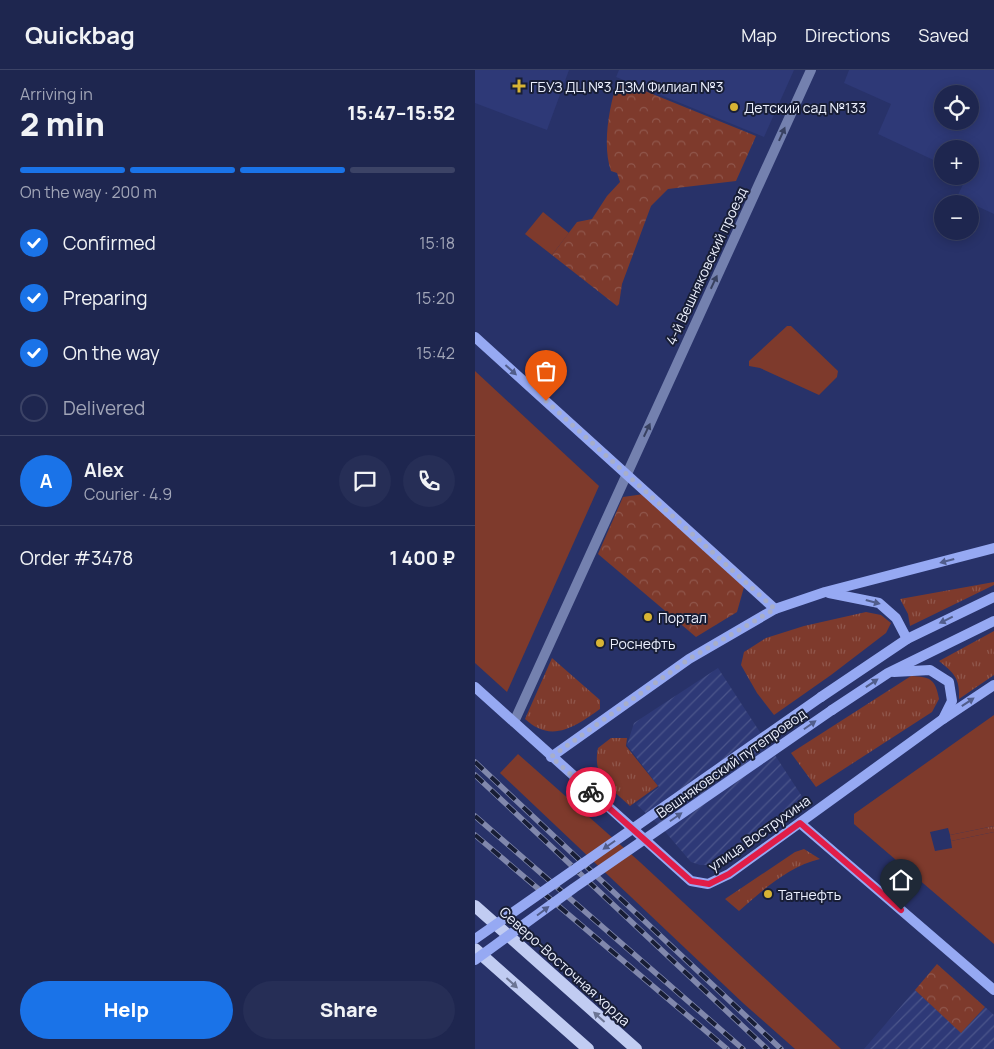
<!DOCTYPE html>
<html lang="en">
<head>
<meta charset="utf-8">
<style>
  body { margin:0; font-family:Manrope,sans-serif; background:#262e56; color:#f1f3f6; height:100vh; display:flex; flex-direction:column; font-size:19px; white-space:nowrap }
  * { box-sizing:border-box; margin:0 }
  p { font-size:16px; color:#a1a5b7 }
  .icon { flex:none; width:28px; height:28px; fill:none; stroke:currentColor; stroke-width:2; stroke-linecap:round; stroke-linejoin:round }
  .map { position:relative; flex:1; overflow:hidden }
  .panel { display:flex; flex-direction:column; background:#1e264f; width:475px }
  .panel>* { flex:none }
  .fabs { position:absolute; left:459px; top:15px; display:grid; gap:10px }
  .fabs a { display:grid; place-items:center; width:45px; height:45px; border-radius:50%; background:#1e264f; box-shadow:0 2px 12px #0003,0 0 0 1px #3c4366; font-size:25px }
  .pin { position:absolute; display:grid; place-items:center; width:42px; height:42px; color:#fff; margin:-51px -21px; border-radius:50% 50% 50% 0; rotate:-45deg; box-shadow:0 0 5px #0007 }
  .pin .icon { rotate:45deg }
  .courier { position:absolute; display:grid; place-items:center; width:50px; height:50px; margin:-25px; border:4px solid #e11d48; border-radius:50%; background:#fff; color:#222; box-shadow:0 1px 6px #0007 }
  .headline em { font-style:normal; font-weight:800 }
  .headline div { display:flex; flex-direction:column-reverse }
  .headline { display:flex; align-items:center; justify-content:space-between; height:85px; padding:0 20px }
  h1 { font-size:32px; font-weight:800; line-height:38px }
  .bar { display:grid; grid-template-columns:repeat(4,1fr); gap:8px 5px; align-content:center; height:60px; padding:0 20px }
  .bar i { height:6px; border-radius:4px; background:#3c4366 }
  .bar .current { background:#1a73e8 }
  .bar p { grid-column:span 4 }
  .line { display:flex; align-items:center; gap:12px; padding:0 20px; border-top:1px solid #3c4366 }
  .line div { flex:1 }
  .round { display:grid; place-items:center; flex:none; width:52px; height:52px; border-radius:26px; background:#262e56 }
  ol { padding:0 20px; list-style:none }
  li { display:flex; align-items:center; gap:15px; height:55px }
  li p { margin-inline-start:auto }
  li .icon { padding:5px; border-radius:50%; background:#1a73e8; color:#fff; stroke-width:4 }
  li:last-child { color:#a1a5b7 }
  li i { width:28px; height:28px; border:2px solid #3c4366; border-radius:50% }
  .primary-button { display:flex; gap:10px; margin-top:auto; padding:10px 20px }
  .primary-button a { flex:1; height:58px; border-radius:30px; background:#1a73e8; color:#fff; font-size:20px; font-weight:800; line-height:58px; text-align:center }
  .primary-button a+a { background:#262e56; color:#f1f3f6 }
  header { display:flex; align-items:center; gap:30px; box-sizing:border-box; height:70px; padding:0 25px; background:#1e264f; border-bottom:1px solid #3c4366 }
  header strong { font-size:24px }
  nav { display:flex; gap:28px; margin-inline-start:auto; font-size:18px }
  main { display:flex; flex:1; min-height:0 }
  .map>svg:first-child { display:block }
  .built { fill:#2e3977; fill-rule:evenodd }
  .industrial { fill:url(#industrial-furrows) }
  .grass { fill:url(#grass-tufts) }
  .forest { fill:url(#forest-crowns) }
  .green { fill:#7e3a2c }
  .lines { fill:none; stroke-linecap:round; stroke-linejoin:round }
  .street { stroke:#7481af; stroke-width:10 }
  .secondary { stroke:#96a9f3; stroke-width:10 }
  .primary { stroke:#c1ccf2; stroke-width:12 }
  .rail-casing { stroke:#8188ac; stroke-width:5.5 }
  .rail { stroke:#181e36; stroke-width:4; stroke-dasharray:11; stroke-linecap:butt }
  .secondary-bridge { stroke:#96a9f3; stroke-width:10 }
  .oneway { fill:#384160 }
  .oneway2 { fill:#515d8b }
  .oneway3 { fill:#6c7594 }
  .done { stroke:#a7aeca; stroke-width:5; stroke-dasharray:0 9 }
  .route { stroke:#e11d48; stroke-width:6 }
  .poi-dot { fill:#d8b434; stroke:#181e36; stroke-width:2 }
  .labels { text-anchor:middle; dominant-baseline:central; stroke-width:4; stroke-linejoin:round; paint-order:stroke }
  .poi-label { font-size:14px; fill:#ecf0fe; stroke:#181e36; text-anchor:start }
  .street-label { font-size:14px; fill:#ecf0fe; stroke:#181e36 }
</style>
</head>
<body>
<header>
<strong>Quickbag</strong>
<nav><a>Map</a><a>Directions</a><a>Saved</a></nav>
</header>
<main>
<section class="panel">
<div class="headline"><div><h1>2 min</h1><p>Arriving in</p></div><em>15:47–15:52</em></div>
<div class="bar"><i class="current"></i><i class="current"></i><i class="current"></i><i></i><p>On the way · 200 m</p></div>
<ol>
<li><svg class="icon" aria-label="check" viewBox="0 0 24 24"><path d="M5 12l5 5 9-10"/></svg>Confirmed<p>15:18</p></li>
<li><svg class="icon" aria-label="check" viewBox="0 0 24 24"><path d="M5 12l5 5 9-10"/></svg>Preparing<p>15:20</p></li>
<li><svg class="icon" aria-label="check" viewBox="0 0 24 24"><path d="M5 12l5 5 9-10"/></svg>On the way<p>15:42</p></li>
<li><i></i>Delivered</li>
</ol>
<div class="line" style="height:90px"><b class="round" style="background:#1a73e8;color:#fff">A</b><div><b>Alex</b><p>Courier · 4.9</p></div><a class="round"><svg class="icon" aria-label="chat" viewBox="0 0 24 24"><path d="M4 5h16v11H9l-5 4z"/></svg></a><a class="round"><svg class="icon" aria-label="phone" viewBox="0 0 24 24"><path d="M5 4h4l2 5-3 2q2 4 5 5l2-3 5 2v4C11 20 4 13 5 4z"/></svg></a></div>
<div class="line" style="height:65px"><div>Order #3478</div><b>1 400 ₽</b></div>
<div class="primary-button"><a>Help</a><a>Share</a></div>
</section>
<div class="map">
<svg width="519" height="979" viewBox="0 0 519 979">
  <defs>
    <pattern id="industrial-furrows" width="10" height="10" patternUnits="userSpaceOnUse" patternTransform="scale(1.25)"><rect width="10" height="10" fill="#2e3977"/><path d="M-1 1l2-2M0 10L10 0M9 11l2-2" fill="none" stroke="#4c568b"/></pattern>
    <pattern id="grass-tufts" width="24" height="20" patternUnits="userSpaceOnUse" patternTransform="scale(1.25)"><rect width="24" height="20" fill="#7e3a2c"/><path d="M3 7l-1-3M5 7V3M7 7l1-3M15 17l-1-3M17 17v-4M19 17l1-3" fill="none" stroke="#90574c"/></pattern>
    <pattern id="forest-crowns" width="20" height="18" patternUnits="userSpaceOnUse" patternTransform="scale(1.25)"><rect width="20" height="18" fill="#7e3a2c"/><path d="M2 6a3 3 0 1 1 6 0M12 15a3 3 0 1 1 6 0" fill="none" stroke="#90574c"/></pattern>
  </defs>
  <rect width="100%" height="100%" fill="#283269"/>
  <!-- built -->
  <g class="built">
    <polygon points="0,0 94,0 72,60 0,33"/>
    <polygon points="144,0 319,0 289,67 141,7"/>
    <path d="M 374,0 L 519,0 L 519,144 L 482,127 L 492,106 L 495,106 L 495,79 L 468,79 L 467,94 L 403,64 L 416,34 L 369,13 ZM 468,24 L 495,24 L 495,51 L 468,51 Z"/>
  </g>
  <!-- industrial -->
  <g class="industrial">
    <polygon points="243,598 328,728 232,795 225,795 216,792 187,758 161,734 184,717 152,675 159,653"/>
    <polygon points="440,920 486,962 510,937 519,945 519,979 389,979"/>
  </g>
  <!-- grass -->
  <g class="grass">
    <polygon points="519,512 519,515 435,556 433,544 425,529"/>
    <polygon points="391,542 406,545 416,553 411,563 356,605 299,645 282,623 266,595 269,582 291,568 329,556"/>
    <path d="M 519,561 L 519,605 L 484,629 C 485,608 479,603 464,591 Z"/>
    <path d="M 77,588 L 125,630 L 125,639 C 108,651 85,669 63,658 C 58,656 54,652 50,649 Z"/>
    <path d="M 436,606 C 456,607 460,609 464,629 L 457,642 L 341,717 L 316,683 Z"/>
    <path d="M 136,668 L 152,668 L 151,676 L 183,716 L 155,736 C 135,717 117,708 123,678 Z"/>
    <polygon points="519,756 519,762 476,771 475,765"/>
    <path d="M 329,779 L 345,789 C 314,796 288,820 264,841 L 250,829 L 320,782 Z"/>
  </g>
  <!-- forest -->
  <g class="forest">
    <path d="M 143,10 L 281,66 L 261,111 L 193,119 L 176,136 L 147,214 L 144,234 L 142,236 L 77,185 L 102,152 L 117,149 L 132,126 L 145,112 L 142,103 L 136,101 C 127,76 134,36 143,10 Z"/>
    <polygon points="169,424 269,517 262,542 221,567 123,484 148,427"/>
    <polygon points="462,894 510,937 486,963 440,920"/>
  </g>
  <!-- green -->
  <g class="green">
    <polygon points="68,142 94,163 77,185 50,164"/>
    <polygon points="312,256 316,256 363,301 362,307 344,325 285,298 274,296 274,291"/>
    <polygon points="0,301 124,416 32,622 0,593"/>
    <polygon points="519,645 519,756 475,765 473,758 455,762 460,781 477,778 476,771 519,762 519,874 379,754 379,744"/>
    <polygon points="43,684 166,793 366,979 320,979 268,933 25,703"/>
  </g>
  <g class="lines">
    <!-- street -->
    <polyline class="street" points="39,652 336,0"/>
    <!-- secondary -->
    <g class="secondary">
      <polyline points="0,267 300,539"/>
      <polyline points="354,523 404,533 421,548 432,569"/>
      <polyline points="419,602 455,600 474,612 477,631 468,649"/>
      <polyline points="0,617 216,811 233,814 254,804 468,649 519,615"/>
      <polyline points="346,627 432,569 519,527"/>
      <polyline points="357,640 413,603 519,551"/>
      <polyline points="76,687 214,589 300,539 350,522 519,478"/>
      <polyline points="325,753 519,920"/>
    </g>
    <!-- primary -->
    <g class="primary">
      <polyline points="0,836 161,979"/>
      <polyline points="0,879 113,979"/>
    </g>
    <defs>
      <g id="rail">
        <polyline points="0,692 306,979"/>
        <polyline points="0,705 292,979"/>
        <polyline points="0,746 268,979"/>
        <polyline points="0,765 252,979"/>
      </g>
    </defs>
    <!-- rail casing -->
    <use href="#rail" class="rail-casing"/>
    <!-- rail -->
    <use href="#rail" class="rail"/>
    <!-- secondary-bridge -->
    <g class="secondary-bridge">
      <polyline points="0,869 346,627"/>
      <polyline points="0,890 99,818 357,640"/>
    </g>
  </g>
  <!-- one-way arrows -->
  <defs><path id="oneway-solid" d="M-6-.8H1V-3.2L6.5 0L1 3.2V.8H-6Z" transform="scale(1.25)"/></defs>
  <g class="oneway">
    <use href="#oneway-solid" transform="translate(307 64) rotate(-66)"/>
    <use href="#oneway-solid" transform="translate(239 212) rotate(-65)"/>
    <use href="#oneway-solid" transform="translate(172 360) rotate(-65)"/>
  </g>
  <g class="oneway2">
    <use href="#oneway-solid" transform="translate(36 300) rotate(42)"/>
    <use href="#oneway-solid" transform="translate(472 491) rotate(165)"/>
    <use href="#oneway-solid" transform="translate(398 532) rotate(15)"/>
    <use href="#oneway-solid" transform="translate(471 550) rotate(154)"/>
    <use href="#oneway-solid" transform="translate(397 613) rotate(-34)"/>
    <use href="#oneway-solid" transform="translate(493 632) rotate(-34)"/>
    <use href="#oneway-solid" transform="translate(335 655) rotate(-35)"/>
    <use href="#oneway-solid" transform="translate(201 747) rotate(-35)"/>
    <use href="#oneway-solid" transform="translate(134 775) rotate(145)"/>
    <use href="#oneway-solid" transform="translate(68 841) rotate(-37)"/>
  </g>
  <g class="oneway3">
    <use href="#oneway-solid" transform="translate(37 913) rotate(42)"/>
    <use href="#oneway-solid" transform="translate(124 947) rotate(-138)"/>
  </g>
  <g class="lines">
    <!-- done -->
    <polyline class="done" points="71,331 300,539 214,589 76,687 116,722"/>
    <!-- route -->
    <polyline class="route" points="116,722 216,811 234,814 254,804 325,753 426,840"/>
  </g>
  <!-- markers -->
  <g class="poi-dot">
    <path d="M41.5 8.5h5v5h5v5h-5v5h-5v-5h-5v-5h5z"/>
    <circle cx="259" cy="37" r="5"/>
    <circle cx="173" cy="547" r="5"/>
    <circle cx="125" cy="573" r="5"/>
    <circle cx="293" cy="824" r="5"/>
  </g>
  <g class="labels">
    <!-- poi labels -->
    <g class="poi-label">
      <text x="55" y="16">ГБУЗ ДЦ №3 ДЗМ Филиал №3</text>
      <text x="269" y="37">Детский сад №133</text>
      <text x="183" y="547">Портал</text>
      <text x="135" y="573">Роснефть</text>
      <text x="303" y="824">Татнефть</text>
    </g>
    <!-- street labels -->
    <g class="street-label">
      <text transform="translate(231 196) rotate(-65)">4-й Вешняковский проезд</text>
      <text transform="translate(256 693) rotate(-35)">Вешняковский путепровод</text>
      <text transform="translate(284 763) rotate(-35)">улица Вострухина</text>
      <text transform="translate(90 896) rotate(42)">Северо-Восточная хорда</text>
    </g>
  </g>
</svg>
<div class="fabs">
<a><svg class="icon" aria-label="locate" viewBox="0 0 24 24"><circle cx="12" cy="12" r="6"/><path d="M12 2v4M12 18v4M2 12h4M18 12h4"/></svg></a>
<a>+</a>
<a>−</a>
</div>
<div class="pin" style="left:71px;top:331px;background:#ea580c"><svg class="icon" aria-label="bag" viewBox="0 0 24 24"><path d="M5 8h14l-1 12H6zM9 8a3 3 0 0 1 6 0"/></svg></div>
<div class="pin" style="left:426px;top:840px;background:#1f2937"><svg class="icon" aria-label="home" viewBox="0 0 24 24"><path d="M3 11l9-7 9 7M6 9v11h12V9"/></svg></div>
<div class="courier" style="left:116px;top:722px"><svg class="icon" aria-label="bike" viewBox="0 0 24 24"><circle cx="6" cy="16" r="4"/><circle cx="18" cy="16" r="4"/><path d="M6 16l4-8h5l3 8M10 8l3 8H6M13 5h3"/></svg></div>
</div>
</main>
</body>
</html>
